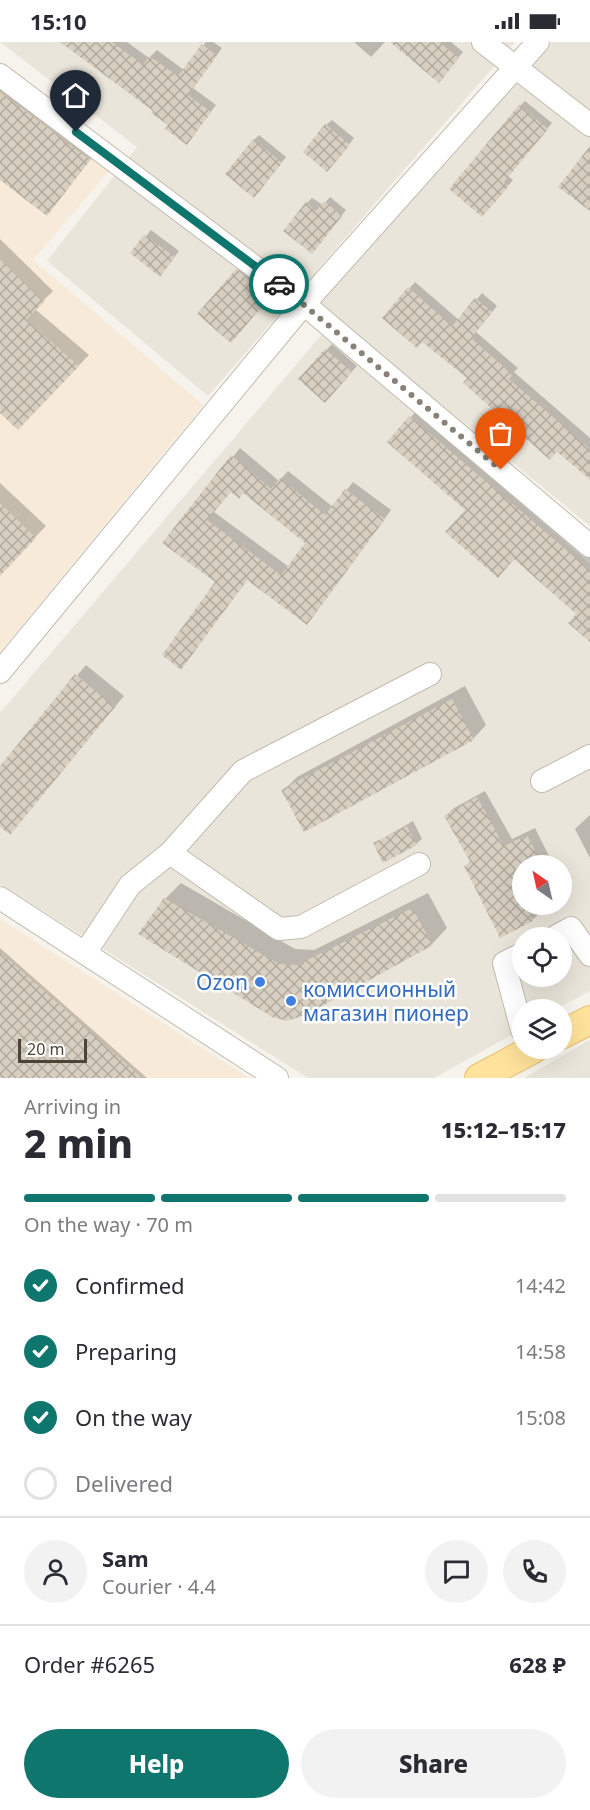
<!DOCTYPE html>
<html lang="en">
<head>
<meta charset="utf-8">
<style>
  body { margin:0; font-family:"Noto Sans",sans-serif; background:#f2f2f3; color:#2b2b33; height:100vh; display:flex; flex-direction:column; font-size:22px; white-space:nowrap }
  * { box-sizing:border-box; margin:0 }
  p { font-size:20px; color:#7c7c81 }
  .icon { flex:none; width:33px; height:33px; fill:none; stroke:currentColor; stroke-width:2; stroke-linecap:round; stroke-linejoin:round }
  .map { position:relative; height:1036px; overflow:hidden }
  .drawer { display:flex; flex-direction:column; background:#fff; flex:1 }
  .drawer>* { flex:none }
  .needle { width:39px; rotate:326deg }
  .buttons { position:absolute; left:512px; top:813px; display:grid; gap:12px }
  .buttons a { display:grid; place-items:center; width:60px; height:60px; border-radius:50%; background:#fff; box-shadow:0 6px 24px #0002; font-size:30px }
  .scale { position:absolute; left:18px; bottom:15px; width:69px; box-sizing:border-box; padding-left:6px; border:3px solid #4b4439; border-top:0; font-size:16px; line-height:21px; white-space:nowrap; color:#4b4439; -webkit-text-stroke:4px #fff; paint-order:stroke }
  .pin { position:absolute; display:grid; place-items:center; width:51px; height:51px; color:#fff; margin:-62px -26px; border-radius:50% 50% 50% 0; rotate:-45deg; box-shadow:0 0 6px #0007 }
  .pin .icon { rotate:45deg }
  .courier { position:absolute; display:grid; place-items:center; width:60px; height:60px; margin:-30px; border:4px solid #0f766e; border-radius:50%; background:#fff; color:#222; box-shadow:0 2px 8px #0007 }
  .headline em { font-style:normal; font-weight:800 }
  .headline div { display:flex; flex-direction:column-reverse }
  .headline { display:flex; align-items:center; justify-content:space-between; height:102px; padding:0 24px }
  h1 { font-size:39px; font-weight:800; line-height:45px }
  .bar { display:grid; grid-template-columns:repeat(4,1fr); gap:9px 6px; align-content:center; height:72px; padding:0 24px }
  .bar i { height:8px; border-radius:4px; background:#e1e1e2 }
  .bar .selected { background:#0f766e }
  .bar p { grid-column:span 4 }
  .line { display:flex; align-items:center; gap:15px; padding:0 24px; border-top:2px solid #e1e1e2 }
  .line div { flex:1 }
  .round { display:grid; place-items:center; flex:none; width:63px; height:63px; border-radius:32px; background:#f2f2f3 }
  ol { padding:0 24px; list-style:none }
  li { display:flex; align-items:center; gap:18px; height:66px }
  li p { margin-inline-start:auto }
  li .icon { padding:6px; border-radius:50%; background:#0f766e; color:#fff; stroke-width:4 }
  li:last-child { color:#7c7c81 }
  li i { width:33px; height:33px; border:3px solid #e1e1e2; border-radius:50% }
  .action { display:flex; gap:12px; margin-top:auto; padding:12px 24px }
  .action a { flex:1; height:69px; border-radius:36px; background:#0f766e; color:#fff; font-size:24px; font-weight:800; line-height:69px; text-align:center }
  .action a+a { background:#f2f2f3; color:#2b2b33 }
  .status { display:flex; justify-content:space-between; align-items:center; height:42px; padding:0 30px; background:#fff; direction:ltr }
  .status svg { height:16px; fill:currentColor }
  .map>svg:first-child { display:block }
  .residential { fill:#eae5da; fill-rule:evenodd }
  .commercial { fill:#f7ead8 }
  .shadow { fill:#0003; fill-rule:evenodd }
  .building { fill:url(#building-cross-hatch); fill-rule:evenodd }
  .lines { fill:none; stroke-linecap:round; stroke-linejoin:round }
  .minor-casing { stroke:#c2bbae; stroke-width:24 }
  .major-casing { stroke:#e6c16a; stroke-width:30 }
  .minor { stroke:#fff; stroke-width:22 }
  .major { stroke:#ffe39c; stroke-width:28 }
  .done { stroke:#878178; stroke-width:6; stroke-dasharray:0 10.8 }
  .route { stroke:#0f766e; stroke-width:8 }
  .shop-dot { fill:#3f7fe0; stroke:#fff; stroke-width:2 }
  .labels { text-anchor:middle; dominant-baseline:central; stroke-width:5; stroke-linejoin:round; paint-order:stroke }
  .shop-label { font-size:21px; fill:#366cbe; stroke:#fff; text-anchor:end }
</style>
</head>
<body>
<div class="status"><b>15:10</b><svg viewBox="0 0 49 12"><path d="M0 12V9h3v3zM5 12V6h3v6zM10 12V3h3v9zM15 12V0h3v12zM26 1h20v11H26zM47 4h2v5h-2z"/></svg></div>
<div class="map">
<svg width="590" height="1036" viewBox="0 0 590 1036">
  <defs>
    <pattern id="building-cross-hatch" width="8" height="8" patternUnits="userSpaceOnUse" patternTransform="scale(1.5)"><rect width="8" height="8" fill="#d8cfc1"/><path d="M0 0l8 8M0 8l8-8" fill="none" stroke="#b1aa9e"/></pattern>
  </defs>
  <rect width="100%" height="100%" fill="#f6f3ec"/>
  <!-- residential -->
  <g class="residential">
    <polygon points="0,0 515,0 208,354 47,219 137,105"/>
    <polygon points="543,0 590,0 590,484 319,262"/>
    <path d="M 324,290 L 590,522 L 590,949 L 556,967 L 522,968 L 522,987 L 434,1036 L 308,1036 L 0,842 L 0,671 ZM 522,824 L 561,824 L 561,862 L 522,862 ZM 522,896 L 561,896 L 561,934 L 522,934 Z"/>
    <polygon points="590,998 590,1036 524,1036"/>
  </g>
  <!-- commercial -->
  <g class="commercial">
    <polygon points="0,27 120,116 33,218 203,363 0,610"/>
    <polygon points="0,877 249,1036 0,1036"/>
  </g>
  <!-- shadow -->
  <g class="shadow">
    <polygon points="65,0 127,0 149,16 157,8 184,28 206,0 213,0 222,6 193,46 216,63 187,101 155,68"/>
    <polygon points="354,0 385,0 371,15"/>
    <polygon points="425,0 451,0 463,10 444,33"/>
    <polygon points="0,32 99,107 47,172 0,136"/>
    <polygon points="525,59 552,81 508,134 513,138 487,168 520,64"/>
    <polygon points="332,78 354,96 333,123 326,83"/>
    <polygon points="259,93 286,115 260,148 254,98"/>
    <polygon points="330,155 346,168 317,205 307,161 312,156 323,163"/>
    <polygon points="151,188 179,209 165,228 132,211"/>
    <polygon points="0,197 53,249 35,267 89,313 18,386 0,369"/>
    <polygon points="245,220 277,246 239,291 237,228"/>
    <polygon points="415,240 459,278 482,251 497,264 476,290 518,326 514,330 590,396 590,437 423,298 384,276"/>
    <polygon points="332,302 357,324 331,354 300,337"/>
    <polygon points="418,367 590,514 590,598 578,571 467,468 389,400"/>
    <path d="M 240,406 L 279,439 L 288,429 L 333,465 L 353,440 L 391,468 L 314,573 L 248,537 L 181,626 L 218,539 L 165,500 ZM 231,448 L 244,450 L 307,500 L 289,525 L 214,470 Z"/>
    <polygon points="0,441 46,484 0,532"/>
    <polygon points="86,623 124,654 10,791 0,783 0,726"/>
    <polygon points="465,644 486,683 473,697 283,749 297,735"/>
    <polygon points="485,749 512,797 535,786 554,824 522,824 522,862 549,862 538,868 540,871 532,878 466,824 471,819 446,774 454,766"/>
    <polygon points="590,773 590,816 575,787"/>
    <polygon points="413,779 422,797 416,802 375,801"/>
    <polygon points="561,839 567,850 561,856"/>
    <polygon points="181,841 295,907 314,908 428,851 447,886 432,902 287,978 165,857"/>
    <polygon points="0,906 147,1036 0,1036"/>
  </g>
  <!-- building -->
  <g class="building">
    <polygon points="60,0 112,0 143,23 149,14 178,34 202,2 217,14 188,53 211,70 187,103 165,87 168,83 151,71 153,69"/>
    <polygon points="390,0 439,0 459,16 439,41"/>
    <polygon points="0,50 90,118 47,174 0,138"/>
    <polygon points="519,63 548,87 504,140 509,144 482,175 449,147"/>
    <polygon points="325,82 350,103 327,130 303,110"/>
    <polygon points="253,97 282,121 254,156 225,132"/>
    <polygon points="590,104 590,169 558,145"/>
    <polygon points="324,159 342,174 312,212 283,189 306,160 316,169"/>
    <polygon points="144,193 175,215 160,235 130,211"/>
    <polygon points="0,217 44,260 26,278 79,324 18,388 0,371"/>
    <polygon points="236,227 270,255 231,301 197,272"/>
    <polygon points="408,245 452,284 475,256 492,270 471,296 513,333 509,337 590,407 590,438 557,409 550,418 463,341 467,336 422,300 417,306 382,276"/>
    <polygon points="325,307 352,330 325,361 298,337"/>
    <polygon points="409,374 590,528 590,600 568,581 576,572 514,517 498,536 445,490 465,468 387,400"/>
    <path d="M 231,413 L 271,447 L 280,436 L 325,473 L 345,447 L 385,477 L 307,583 L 247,538 L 181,628 L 162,613 L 215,540 L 162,501 ZM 231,450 L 239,457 L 243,451 L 305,501 L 281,533 L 207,478 Z"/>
    <polygon points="0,461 36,496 0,534"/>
    <polygon points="75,632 115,665 10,793 0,785 0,724"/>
    <polygon points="452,657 474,698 304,790 281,748"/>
    <polygon points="477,755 504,804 527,793 543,824 522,824 522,862 525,862 533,879 500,896 464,824 471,821 444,774"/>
    <polygon points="407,784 417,803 383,821 373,801"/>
    <polygon points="164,856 279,922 297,923 412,866 433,903 308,972 287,979 272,975 138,892"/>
    <polygon points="0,910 142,1036 0,1036"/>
  </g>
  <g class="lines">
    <defs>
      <g id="minor">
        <polyline points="483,0 590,83"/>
        <polyline points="0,33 304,262 590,504"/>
        <polyline points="0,630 304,262 538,0"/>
        <polyline points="542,739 590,714"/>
        <polyline points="170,811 279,887 301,885 419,822"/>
        <polyline points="0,856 277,1036"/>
        <polyline points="553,896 571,886 590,913"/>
        <polyline points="85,911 130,843 170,811 243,729 430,632"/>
        <polyline points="522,912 504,921 522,988"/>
      </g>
      <g id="major">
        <polyline points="561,993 590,978"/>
        <polyline points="479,1036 535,1006"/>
      </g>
    </defs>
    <!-- minor casing -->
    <use href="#minor" class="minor-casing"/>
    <!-- major casing -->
    <use href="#major" class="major-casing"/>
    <!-- minor -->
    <use href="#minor" class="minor"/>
    <!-- major -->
    <use href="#major" class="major"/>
  </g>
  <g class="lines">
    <!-- done -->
    <polyline class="done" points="279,242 501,428"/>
    <!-- route -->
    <polyline class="route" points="76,90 279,242"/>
  </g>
  <!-- markers -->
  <g class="shop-dot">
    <circle cx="260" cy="940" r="6"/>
    <circle cx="291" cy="959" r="6"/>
  </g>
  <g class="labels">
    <!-- shop labels -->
    <g class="shop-label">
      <text x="248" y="940">Ozon</text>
      <text x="303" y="947" text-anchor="start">комиссионный<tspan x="303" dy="24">магазин пионер</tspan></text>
    </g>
  </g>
</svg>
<div class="buttons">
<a><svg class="needle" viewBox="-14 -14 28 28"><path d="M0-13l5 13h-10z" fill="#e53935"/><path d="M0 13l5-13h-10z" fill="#7c7c81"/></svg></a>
<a><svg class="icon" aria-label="locate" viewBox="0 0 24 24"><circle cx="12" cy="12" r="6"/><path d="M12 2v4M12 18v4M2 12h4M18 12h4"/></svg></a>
<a><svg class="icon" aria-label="layers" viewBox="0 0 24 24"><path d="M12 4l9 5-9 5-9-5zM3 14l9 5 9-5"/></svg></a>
</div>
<div class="scale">20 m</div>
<div class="pin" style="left:501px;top:428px;background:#ea580c"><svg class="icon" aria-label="bag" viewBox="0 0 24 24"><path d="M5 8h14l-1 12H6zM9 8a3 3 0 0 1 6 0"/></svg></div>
<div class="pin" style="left:76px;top:90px;background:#1f2937"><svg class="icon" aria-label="home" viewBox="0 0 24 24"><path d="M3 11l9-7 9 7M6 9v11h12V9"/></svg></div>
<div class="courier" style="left:279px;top:242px"><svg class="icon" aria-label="car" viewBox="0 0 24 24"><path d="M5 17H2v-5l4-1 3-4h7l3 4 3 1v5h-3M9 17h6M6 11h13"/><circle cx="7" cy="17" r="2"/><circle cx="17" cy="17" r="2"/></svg></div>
</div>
<section class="drawer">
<div class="headline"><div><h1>2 min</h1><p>Arriving in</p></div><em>15:12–15:17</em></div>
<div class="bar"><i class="selected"></i><i class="selected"></i><i class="selected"></i><i></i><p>On the way · 70 m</p></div>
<ol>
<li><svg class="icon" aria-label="check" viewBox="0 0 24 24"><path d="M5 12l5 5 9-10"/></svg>Confirmed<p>14:42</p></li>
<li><svg class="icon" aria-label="check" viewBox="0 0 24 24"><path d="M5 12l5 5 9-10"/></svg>Preparing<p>14:58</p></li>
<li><svg class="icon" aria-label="check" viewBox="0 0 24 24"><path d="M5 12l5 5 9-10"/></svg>On the way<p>15:08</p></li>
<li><i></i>Delivered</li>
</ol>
<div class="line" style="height:108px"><a class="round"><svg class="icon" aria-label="person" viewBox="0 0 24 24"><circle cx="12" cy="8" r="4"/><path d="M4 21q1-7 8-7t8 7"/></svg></a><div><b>Sam</b><p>Courier · 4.4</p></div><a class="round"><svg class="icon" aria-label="chat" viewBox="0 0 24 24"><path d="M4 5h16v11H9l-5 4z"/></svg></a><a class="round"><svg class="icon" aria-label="phone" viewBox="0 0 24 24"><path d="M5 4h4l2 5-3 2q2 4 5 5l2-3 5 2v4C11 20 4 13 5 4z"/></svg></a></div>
<div class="line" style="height:78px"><div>Order #6265</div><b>628 ₽</b></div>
<div class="action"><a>Help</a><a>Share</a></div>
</section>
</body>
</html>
